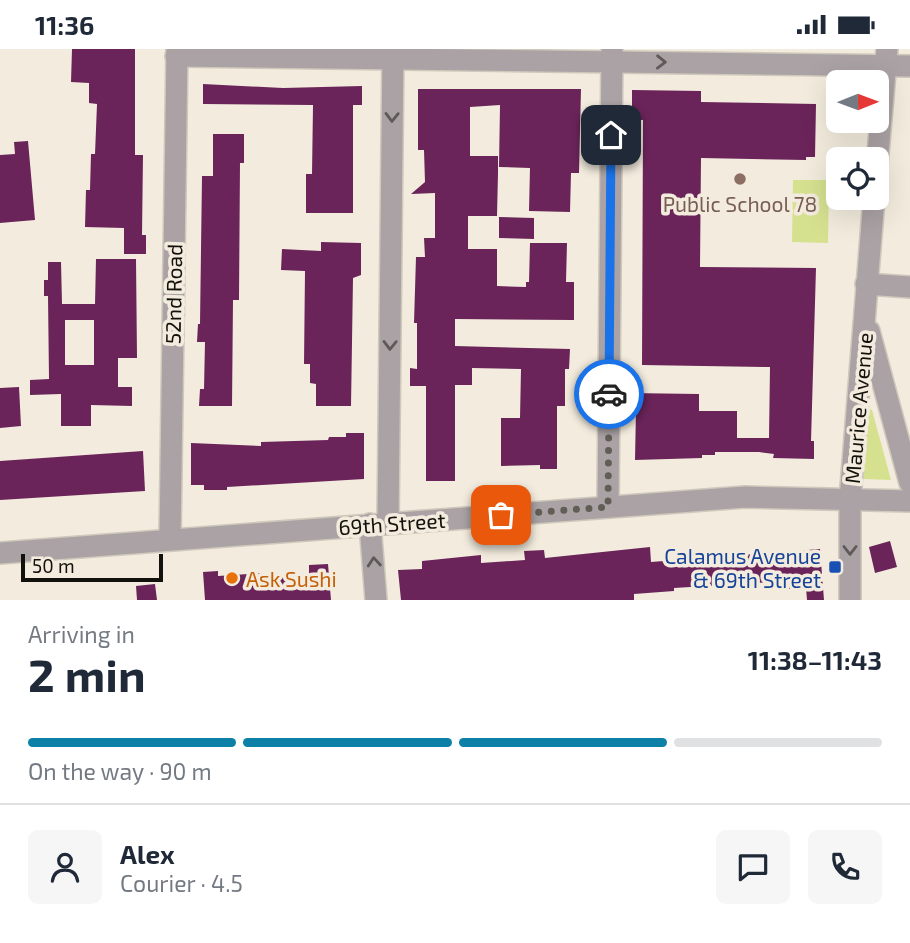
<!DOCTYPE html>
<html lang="en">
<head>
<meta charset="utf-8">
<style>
  body { margin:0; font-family:"Exo 2",sans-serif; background:#f6f6f7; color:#1f2937; height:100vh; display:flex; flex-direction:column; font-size:26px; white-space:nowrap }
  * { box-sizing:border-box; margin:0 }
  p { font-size:23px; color:#747a83 }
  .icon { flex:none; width:38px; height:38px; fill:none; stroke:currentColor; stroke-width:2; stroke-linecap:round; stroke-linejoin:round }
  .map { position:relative; height:551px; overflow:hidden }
  .details { display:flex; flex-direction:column; background:#fff; flex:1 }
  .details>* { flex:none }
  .needle { width:46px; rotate:89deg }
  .fabs { position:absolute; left:826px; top:21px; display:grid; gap:14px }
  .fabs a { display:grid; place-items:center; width:63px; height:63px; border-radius:10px; background:#fff; box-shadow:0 7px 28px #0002; font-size:35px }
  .scale { position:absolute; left:21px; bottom:18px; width:142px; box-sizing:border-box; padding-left:7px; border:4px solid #13110c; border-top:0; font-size:19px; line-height:24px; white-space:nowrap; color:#13110c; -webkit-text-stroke:5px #f3ecde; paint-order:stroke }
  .pin { position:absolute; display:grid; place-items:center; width:60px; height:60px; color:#fff; margin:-30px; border-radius:14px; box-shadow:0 4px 10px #0006 }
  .courier { position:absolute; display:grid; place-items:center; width:70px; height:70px; margin:-35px; border:5px solid #1a73e8; border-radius:50%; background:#fff; color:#222; box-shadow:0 2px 9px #0007 }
  .overview em { font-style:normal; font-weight:700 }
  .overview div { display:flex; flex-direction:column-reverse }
  .overview { display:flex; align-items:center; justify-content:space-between; height:119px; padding:0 28px }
  h1 { font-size:46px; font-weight:700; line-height:52px }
  .bar { display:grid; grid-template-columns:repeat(4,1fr); gap:10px 7px; align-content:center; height:84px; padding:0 28px }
  .bar i { height:9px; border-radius:5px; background:#e0e1e3 }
  .bar .current { background:#0c80a7 }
  .bar p { grid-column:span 4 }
  .line { display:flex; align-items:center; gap:18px; padding:0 28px; border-top:2px solid #e0e1e3 }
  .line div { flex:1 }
  .round { display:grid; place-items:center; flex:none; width:74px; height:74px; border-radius:10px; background:#f6f6f7 }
  .status { display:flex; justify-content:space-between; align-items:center; height:49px; padding:0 35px; background:#fff; direction:ltr }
  .status svg { height:19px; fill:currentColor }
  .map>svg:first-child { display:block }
  .green { fill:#d6e190 }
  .building { fill:#6a2459; fill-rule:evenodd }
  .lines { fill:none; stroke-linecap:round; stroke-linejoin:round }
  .minor-casing { stroke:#cfc9bc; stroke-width:24 }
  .minor { stroke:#aaa2a4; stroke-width:21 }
  .oneway { stroke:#5e5a58 }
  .done { stroke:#615e56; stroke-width:7; stroke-dasharray:0 12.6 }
  .route { stroke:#1a73e8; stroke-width:9 }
  .education-dot { fill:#8d6e63; stroke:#f3ecde; stroke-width:2.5 }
  .transit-dot { fill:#1a4fb4; stroke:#f3ecde; stroke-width:2.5 }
  .food-dot { fill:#e8710a; stroke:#f3ecde; stroke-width:2.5 }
  .labels { text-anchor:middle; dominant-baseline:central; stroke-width:7; stroke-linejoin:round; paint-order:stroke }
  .education-label { font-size:21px; fill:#785e54; stroke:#f3ecde }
  .street-label { font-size:21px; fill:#13110c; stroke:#f3ecde }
  .transit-label { font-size:21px; fill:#164399; stroke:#f3ecde; text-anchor:end }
  .food-label { font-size:21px; fill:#c56008; stroke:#f3ecde; text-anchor:start }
</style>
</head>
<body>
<div class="status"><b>11:36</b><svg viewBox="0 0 49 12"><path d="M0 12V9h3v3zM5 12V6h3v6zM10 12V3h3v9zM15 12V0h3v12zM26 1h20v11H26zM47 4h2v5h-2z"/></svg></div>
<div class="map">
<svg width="910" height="551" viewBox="0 0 910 551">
  <rect width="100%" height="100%" fill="#f3ecde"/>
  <!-- green -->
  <g class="green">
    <polygon points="793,131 829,131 828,194 792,193"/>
    <polygon points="867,359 872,361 891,431 863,430"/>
  </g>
  <!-- building -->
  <g class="building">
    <polygon points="72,0 135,0 135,106 143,106 142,186 146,186 146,205 124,205 124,179 85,178 86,141 90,141 91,105 95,105 97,55 89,54 89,34 71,33"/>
    <polygon points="203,35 283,39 362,37 362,56 353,56 353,164 306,164 306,125 312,125 313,56 203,55"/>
    <polygon points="418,40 581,40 579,124 571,124 570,163 529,162 530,119 499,118 500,56 470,58 470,107 498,107 498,124 497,167 468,167 468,200 497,200 497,237 526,238 526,233 529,233 530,194 567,194 566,233 574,233 574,271 455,270 455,297 570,300 569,320 565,320 565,357 557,357 557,420 540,420 540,416 501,417 501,369 520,369 521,320 472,319 472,336 455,336 455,432 426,432 426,337 410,337 410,319 417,320 417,274 414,274 416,208 425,208 424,189 435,189 435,144 411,145 425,133 424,101 418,101"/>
    <polygon points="632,41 701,42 701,53 816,55 815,108 806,108 806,111 701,109 700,218 816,219 811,392 814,392 814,410 773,409 774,405 759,403 715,403 715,406 702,406 702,409 635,411 636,360 628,360 628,344 699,345 699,362 737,362 737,389 769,389 770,318 642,316 643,71 632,71"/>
    <polygon points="213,85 244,85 244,114 240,114 239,251 233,251 232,357 199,357 200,340 204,340 205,293 197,293 198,275 200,275 202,127 213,127"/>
    <polygon points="28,92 35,171 0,174 0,106 15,105 14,93"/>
    <polygon points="499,168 534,169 534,190 499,189"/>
    <polygon points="321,193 361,194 361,226 353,229 351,357 316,357 316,335 310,334 310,315 304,315 305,222 281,221 282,200 321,202"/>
    <path d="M 96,210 L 136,210 L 137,309 L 118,309 L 118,338 L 132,338 L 132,357 L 91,356 L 91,377 L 61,377 L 61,345 L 30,346 L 30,331 L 49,330 L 48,247 L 44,247 L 44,231 L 48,231 L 48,213 L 61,213 L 62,255 L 95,255 ZM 65,271 L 94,271 L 94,316 L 65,316 Z"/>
    <polygon points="19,338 21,377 0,379 0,339"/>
    <polygon points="346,384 364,384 364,430 227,438 227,441 204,441 204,436 191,436 191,394 261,397 261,393 328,391 329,388 346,388"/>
    <polygon points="143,402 145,442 0,451 0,412"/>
    <polygon points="890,492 897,518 875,524 869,498"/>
    <polygon points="650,498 651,513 820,500 824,551 807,551 806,539 788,540 788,532 674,539 674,542 634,545 634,551 401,551 398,521 422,520 422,512 481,506 481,514 525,511 524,502 544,501 545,509"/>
    <polygon points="328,515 331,551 205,551 203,523 218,522 218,527 263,524 264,529 309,524 309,516"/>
    <polygon points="155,535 157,551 137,551 136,537"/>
  </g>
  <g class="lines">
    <defs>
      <g id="minor">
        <polyline points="176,7 910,17"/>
        <polyline points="877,116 887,0"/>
        <polyline points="866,235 910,238"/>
        <polyline points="869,282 910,434"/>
        <polyline points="608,458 612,0"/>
        <polyline points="388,474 393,0"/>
        <polyline points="370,475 376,551"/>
        <polyline points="170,490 177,0"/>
        <polyline points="0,504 745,448 910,452"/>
        <polyline points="850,551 850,451 874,149"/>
      </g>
    </defs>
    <!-- minor casing -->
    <use href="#minor" class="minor-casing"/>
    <!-- minor -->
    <use href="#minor" class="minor"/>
  </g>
  <!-- one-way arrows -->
  <defs><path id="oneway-chevron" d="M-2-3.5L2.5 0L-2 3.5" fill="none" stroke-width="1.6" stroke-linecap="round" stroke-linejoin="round" transform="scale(1.75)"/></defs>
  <g class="oneway">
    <use href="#oneway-chevron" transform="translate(661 13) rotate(1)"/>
    <use href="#oneway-chevron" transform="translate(392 68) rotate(91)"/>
    <use href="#oneway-chevron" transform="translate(390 296) rotate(91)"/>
    <use href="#oneway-chevron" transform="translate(850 501) rotate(90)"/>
    <use href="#oneway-chevron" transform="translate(374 513) rotate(-95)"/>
  </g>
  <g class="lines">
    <!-- done -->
    <polyline class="done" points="501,466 608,458 609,345"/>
    <!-- route -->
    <polyline class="route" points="609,345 611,86"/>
  </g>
  <!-- markers -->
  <circle class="education-dot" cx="740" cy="130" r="7"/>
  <rect class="transit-dot" x="828" y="511" width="14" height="14" rx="3.5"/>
  <circle class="food-dot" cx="232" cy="529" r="7"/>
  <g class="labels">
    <!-- education labels -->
    <g class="education-label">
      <text x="740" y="154">Public School 78</text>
    </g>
    <!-- street labels -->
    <g class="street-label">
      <text transform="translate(173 245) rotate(-89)">52nd Road</text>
      <text transform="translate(858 359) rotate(-85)">Maurice Avenue</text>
      <text transform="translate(392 474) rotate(-4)">69th Street</text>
    </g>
    <!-- transit labels -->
    <g class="transit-label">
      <text x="821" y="506">Calamus Avenue<tspan x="821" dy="24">&amp; 69th Street</tspan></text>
    </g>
    <!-- food labels -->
    <g class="food-label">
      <text x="246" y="529">Ask Sushi</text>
    </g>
  </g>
</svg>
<div class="fabs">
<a><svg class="needle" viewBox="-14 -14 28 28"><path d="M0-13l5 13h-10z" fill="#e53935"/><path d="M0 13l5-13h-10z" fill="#747a83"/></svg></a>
<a><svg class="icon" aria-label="locate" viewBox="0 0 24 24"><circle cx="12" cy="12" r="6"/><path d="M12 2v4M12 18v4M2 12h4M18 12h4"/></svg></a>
</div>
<div class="scale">50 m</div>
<div class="pin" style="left:501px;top:466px;background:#ea580c"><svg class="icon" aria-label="bag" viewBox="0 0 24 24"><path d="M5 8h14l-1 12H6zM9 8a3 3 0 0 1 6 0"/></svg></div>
<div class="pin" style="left:611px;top:86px;background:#1f2937"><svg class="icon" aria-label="home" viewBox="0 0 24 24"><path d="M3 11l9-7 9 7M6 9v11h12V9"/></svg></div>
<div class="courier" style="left:609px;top:345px"><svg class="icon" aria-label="car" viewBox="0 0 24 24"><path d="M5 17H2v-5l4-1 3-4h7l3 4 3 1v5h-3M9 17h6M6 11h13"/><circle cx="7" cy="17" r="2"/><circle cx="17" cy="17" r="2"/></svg></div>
</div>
<section class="details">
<div class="overview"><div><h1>2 min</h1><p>Arriving in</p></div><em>11:38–11:43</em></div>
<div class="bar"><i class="current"></i><i class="current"></i><i class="current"></i><i></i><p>On the way · 90 m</p></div>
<div class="line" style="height:126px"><a class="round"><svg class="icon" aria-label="person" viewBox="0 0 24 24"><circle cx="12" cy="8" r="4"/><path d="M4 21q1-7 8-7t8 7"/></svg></a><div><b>Alex</b><p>Courier · 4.5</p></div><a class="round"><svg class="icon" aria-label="chat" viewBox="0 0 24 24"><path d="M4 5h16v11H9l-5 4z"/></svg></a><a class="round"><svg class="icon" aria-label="phone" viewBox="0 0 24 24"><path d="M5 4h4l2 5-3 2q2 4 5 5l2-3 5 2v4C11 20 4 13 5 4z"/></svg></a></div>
</section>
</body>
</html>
